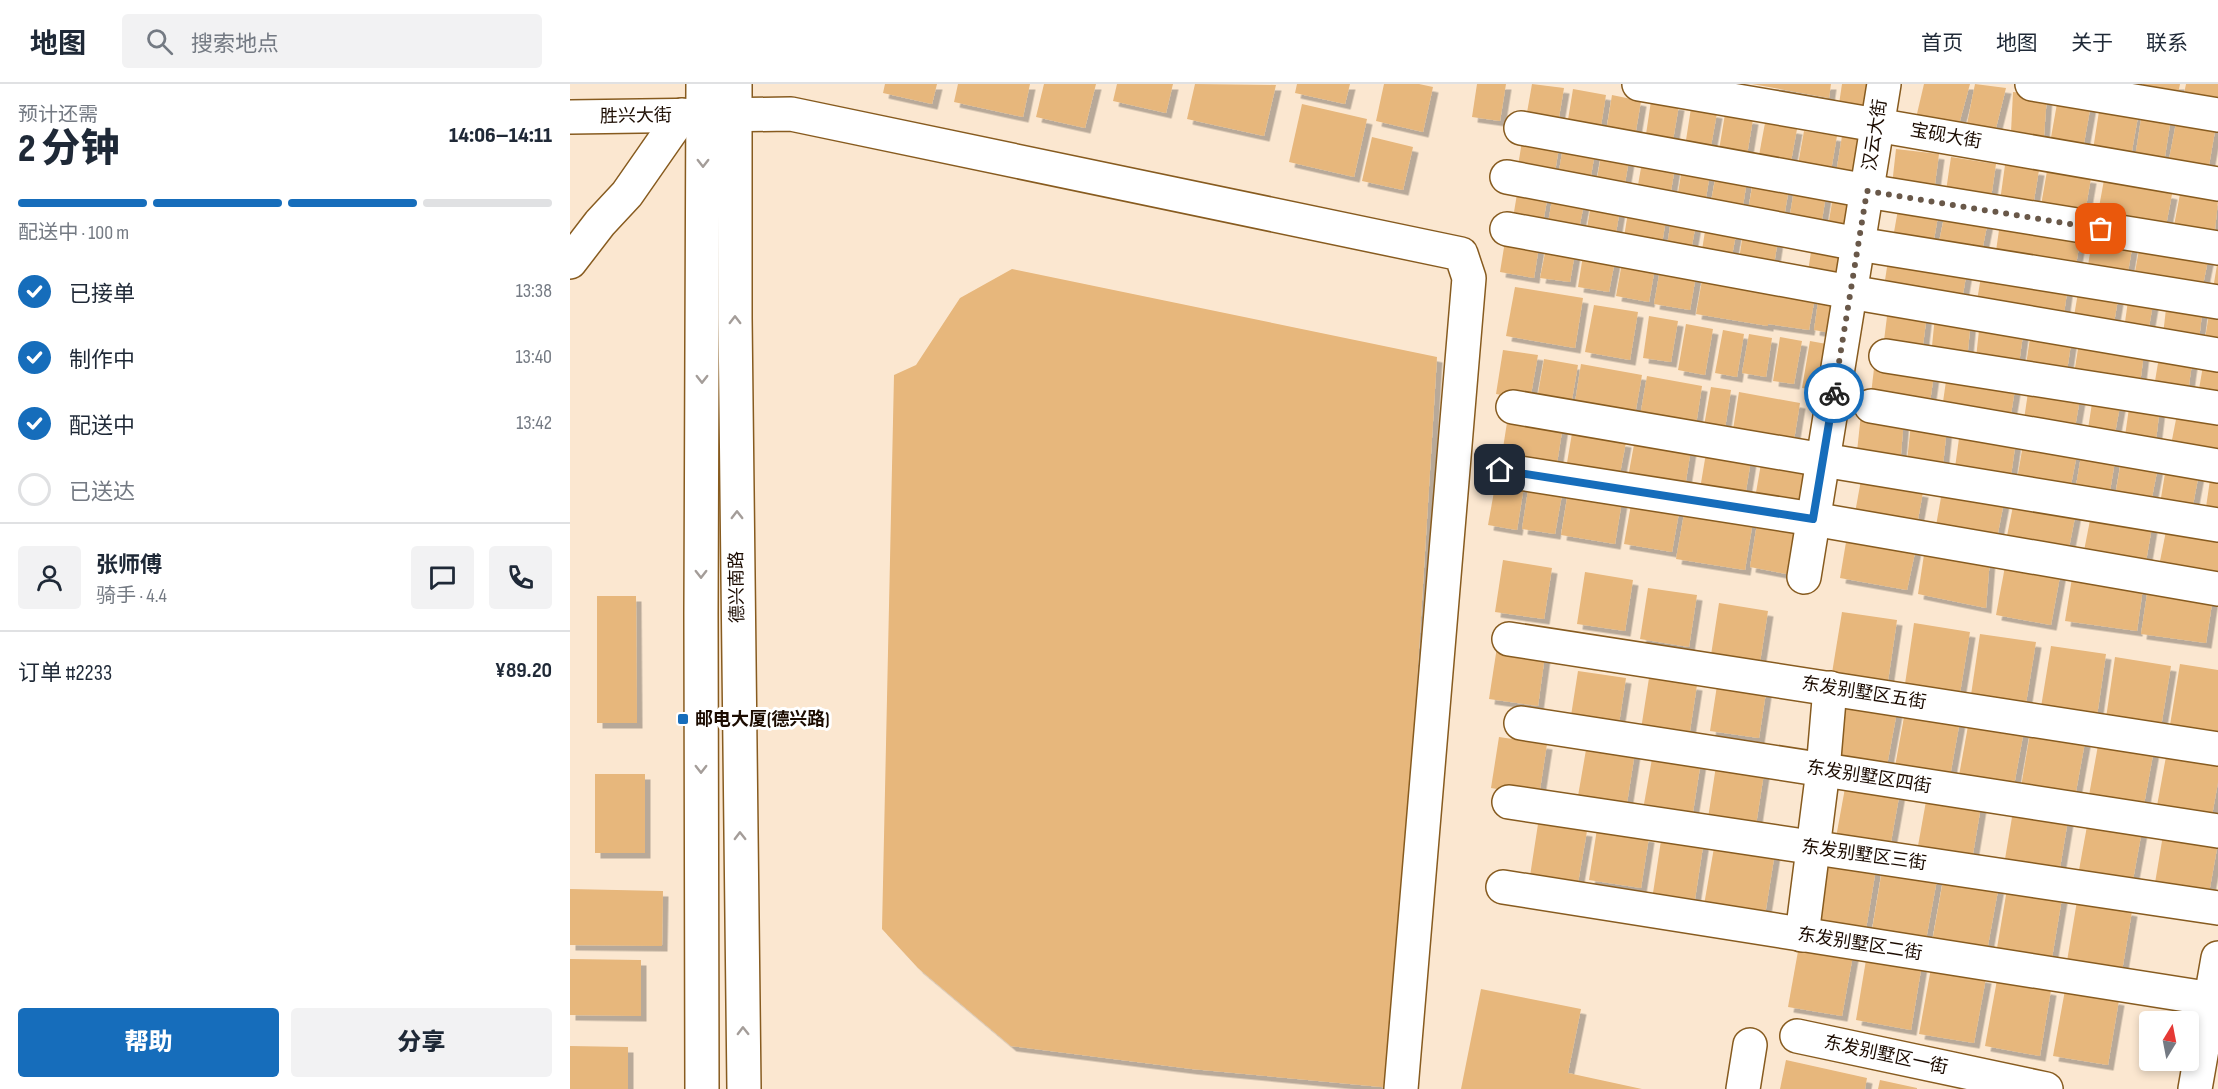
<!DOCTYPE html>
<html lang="zh">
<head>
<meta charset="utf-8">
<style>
  body { margin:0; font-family:"Sofia Sans Condensed","Noto Sans SC",sans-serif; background:#f2f2f3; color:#1f2937; height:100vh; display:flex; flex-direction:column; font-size:22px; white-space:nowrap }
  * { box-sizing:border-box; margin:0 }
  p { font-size:20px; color:#747a83 }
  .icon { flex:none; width:33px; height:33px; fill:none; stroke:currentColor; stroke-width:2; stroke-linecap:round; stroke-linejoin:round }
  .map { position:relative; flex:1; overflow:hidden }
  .sheet { display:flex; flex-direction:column; background:#fff; width:570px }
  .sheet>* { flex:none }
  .needle { width:39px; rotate:10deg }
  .tools { position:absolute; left:1569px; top:927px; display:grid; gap:12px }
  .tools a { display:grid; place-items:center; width:60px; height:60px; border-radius:6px; background:#fff; box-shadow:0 3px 9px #0003; font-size:30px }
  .pin { position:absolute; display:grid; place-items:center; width:51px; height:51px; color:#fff; margin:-26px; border-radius:12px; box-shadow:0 3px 9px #0006 }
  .courier { position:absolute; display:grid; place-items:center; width:60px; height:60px; margin:-30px; border:4px solid #166dbb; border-radius:50%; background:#fff; color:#222; box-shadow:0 2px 8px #0007 }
  .headline em { font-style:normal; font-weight:800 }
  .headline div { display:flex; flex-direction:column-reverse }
  .headline { display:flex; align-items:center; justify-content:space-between; height:102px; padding:0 18px }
  h1 { font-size:39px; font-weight:800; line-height:45px }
  .bar { display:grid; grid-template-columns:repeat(4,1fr); gap:9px 6px; align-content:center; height:72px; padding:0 18px }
  .bar i { height:8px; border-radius:4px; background:#e0e1e3 }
  .bar .selected { background:#166dbb }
  .bar p { grid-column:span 4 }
  .line { display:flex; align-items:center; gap:15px; padding:0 18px; border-top:2px solid #e0e1e3 }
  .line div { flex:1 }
  .round { display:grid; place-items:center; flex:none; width:63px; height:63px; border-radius:6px; background:#f2f2f3 }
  ol { padding:0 18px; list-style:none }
  li { display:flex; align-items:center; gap:18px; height:66px }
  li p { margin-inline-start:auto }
  li .icon { padding:6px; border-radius:50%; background:#166dbb; color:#fff; stroke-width:4 }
  li:last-child { color:#747a83 }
  li i { width:33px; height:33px; border:3px solid #e0e1e3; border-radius:50% }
  .action { display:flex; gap:12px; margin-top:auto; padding:12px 18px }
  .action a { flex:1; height:69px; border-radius:6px; background:#166dbb; color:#fff; font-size:24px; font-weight:800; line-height:69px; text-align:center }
  .action a+a { background:#f2f2f3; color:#1f2937 }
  header { display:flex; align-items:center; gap:36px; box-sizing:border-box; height:84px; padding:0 30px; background:#fff; border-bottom:2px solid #e0e1e3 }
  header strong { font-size:28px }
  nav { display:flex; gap:33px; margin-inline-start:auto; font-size:21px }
  .search { width:420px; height:54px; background:#f2f2f3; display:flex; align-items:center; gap:15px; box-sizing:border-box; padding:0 21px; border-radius:6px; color:#747a83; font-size:22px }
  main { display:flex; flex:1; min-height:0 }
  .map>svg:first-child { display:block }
  .building { fill:#e7b77c; filter:url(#shadow) }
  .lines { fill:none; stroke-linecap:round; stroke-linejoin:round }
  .minor-casing { stroke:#875b1f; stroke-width:36 }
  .major-casing { stroke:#875b1f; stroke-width:36 }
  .minor { stroke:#fff; stroke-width:33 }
  .major { stroke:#fff; stroke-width:33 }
  .oneway { stroke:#a49d99 }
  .done { stroke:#695849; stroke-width:6; stroke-dasharray:0 10.8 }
  .route { stroke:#166dbb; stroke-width:8 }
  .poi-dot { fill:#166dbb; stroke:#fff; stroke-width:2 }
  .labels { text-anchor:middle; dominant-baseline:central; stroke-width:6; stroke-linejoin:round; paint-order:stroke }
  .street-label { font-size:18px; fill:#1b0b00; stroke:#fff }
  .poi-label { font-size:18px; font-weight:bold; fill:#1b0b00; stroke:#fff; text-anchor:start }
</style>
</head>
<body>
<header>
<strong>地图</strong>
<div class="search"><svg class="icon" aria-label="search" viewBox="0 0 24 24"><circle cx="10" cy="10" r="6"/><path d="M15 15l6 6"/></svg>搜索地点</div>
<nav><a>首页</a><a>地图</a><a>关于</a><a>联系</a></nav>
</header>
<main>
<section class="sheet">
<div class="headline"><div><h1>2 分钟</h1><p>预计还需</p></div><em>14:06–14:11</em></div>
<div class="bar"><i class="selected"></i><i class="selected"></i><i class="selected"></i><i></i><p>配送中 · 100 m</p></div>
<ol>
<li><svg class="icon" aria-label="check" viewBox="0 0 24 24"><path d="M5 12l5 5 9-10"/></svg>已接单<p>13:38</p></li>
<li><svg class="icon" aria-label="check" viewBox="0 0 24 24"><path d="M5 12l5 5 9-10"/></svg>制作中<p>13:40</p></li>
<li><svg class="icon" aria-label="check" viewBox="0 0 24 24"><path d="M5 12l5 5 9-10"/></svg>配送中<p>13:42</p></li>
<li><i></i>已送达</li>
</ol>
<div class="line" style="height:108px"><a class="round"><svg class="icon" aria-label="person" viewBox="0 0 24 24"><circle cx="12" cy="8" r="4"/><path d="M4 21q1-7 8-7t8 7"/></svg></a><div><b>张师傅</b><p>骑手 · 4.4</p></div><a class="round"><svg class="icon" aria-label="chat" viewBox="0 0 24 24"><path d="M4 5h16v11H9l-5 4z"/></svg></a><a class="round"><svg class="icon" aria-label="phone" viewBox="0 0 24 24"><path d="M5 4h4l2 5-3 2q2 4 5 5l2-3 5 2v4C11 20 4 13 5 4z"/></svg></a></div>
<div class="line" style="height:78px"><div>订单 #2233</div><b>¥89.20</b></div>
<div class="action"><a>帮助</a><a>分享</a></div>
</section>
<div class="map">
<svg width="1648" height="1005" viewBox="0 0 1648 1005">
  <defs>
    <filter id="shadow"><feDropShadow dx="5.5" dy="5.5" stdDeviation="0" flood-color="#0004"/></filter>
  </defs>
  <rect width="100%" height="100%" fill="#fbe7d0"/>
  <!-- building -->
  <g class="building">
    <polygon points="315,0 367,0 362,20 313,9"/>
    <polygon points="388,0 460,0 453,33 384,18"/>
    <polygon points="474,0 526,0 515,44 466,33"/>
    <polygon points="547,0 603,0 596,29 543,17"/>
    <polygon points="625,0 706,1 694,52 617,35"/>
    <polygon points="727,0 780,0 775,20 725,9"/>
    <polygon points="814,0 849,0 863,3 853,48 806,37"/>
    <polygon points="907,0 936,0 930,37 902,33"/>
    <polygon points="962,0 994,4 987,45 955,40"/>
    <polygon points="1182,0 1261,0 1259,14"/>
    <polygon points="1272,0 1314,0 1309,26 1269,20"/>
    <polygon points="1354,0 1400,0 1389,40 1346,34"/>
    <polygon points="1405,0 1436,4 1425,48 1397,40"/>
    <polygon points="1573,0 1610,0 1606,20 1571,14"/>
    <polygon points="1616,0 1648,0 1648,26 1612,20"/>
    <polygon points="1003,5 1036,11 1029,54 996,48"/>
    <polygon points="1443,8 1477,11 1474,52 1441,48"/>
    <polygon points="1042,11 1071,17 1064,58 1035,54"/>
    <polygon points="1488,14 1521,20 1513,65 1480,59"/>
    <polygon points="1081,17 1109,21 1102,62 1075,57"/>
    <polygon points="732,20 797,35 784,93 719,78"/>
    <polygon points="1530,21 1569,27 1560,78 1522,72"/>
    <polygon points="1121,24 1147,29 1139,73 1114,69"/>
    <polygon points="1572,29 1601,34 1593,85 1564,80"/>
    <polygon points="1155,30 1183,35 1176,77 1148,72"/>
    <polygon points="1607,34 1646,41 1637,93 1597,86"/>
    <polygon points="1195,39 1227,45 1219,88 1187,82"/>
    <polygon points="1234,47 1267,52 1259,98 1226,92"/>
    <polygon points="953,51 990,57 984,94 947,88"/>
    <polygon points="1272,52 1299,56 1291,101 1265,96"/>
    <polygon points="802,53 843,63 833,106 792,97"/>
    <polygon points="994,58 1026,63 1019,103 987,98"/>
    <polygon points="1326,65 1369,70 1364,107 1322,101"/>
    <polygon points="1032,66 1060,70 1054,105 1026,100"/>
    <polygon points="1073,72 1106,77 1100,113 1067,107"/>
    <polygon points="1381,73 1426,80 1421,114 1376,107"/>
    <polygon points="1113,78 1141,83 1135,120 1107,115"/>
    <polygon points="1435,81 1469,86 1463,122 1430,117"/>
    <polygon points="1147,85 1178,90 1172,128 1140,123"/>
    <polygon points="1477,87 1521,94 1514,134 1470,127"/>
    <polygon points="1184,92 1220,98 1213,139 1177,132"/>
    <polygon points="1534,96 1602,110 1595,147 1527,134"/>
    <polygon points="949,98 979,104 972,145 942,140"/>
    <polygon points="1225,100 1257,105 1251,142 1219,137"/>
    <polygon points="1264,107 1291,111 1284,153 1257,148"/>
    <polygon points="983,110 1015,115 1008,150 977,145"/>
    <polygon points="1610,110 1648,117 1644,155 1603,147"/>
    <polygon points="1022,114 1051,119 1044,161 1015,156"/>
    <polygon points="1330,114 1370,121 1363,161 1323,154"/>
    <polygon points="1059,122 1097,129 1091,166 1053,159"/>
    <polygon points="1376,124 1419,132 1412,167 1369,158"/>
    <polygon points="1102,130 1127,134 1120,172 1096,168"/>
    <polygon points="1431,132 1512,145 1505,187 1425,174"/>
    <polygon points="1137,135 1168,140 1161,177 1131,172"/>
    <polygon points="1174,144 1209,149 1203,187 1168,181"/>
    <polygon points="1524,146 1564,153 1557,194 1517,187"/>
    <polygon points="936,151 970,156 964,194 930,188"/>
    <polygon points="1571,154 1640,166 1632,206 1564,194"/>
    <polygon points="1243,155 1275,160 1269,199 1237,194"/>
    <polygon points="977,159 1006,163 1000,198 970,194"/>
    <polygon points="1320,163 1399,175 1392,216 1314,203"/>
    <polygon points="1014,165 1046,171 1039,208 1008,203"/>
    <polygon points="1053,173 1086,178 1079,218 1046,212"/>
    <polygon points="1091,180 1127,186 1120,226 1084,220"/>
    <polygon points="1413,180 1499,194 1493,237 1406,223"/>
    <polygon points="1647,181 1648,181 1648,206 1643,205"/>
    <polygon points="442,185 867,273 822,1004 622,985 441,962 348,884 312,845 324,291 346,281 390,214"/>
    <polygon points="1134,185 1246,208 1239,246 1198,240 1198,242 1126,230"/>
    <polygon points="1510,197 1550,203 1543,245 1503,238"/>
    <polygon points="945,203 1013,214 1005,264 936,252"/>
    <polygon points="1559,210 1584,214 1578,249 1554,245"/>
    <polygon points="1249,211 1272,215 1266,250 1244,246"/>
    <polygon points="1597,216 1633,221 1629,256 1593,251"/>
    <polygon points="1024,221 1068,228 1060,276 1015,268"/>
    <polygon points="1318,224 1357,229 1352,270 1313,265"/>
    <polygon points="1640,224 1648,225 1648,263 1634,261"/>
    <polygon points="1079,232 1108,237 1101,278 1073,274"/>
    <polygon points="1365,232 1401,235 1397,276 1361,272"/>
    <polygon points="1410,237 1454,243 1449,280 1406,274"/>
    <polygon points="1116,240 1143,245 1135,291 1108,286"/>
    <polygon points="1153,246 1174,250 1167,293 1145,289"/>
    <polygon points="1461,247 1502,253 1497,287 1456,281"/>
    <polygon points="1179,250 1202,254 1196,293 1172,289"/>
    <polygon points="1510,252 1575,261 1570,300 1504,290"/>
    <polygon points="1210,253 1232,257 1224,300 1203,297"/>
    <polygon points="1240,257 1262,261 1254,307 1232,304"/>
    <polygon points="933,266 968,271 960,316 926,310"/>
    <polygon points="1590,267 1623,272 1618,308 1584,303"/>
    <polygon points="974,275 1008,281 1000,327 966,321"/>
    <polygon points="1305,276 1365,283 1360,318 1301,310"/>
    <polygon points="1634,276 1648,278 1648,315 1628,311"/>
    <polygon points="1011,280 1072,291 1063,342 1003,331"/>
    <polygon points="1378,283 1447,293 1440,336 1372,325"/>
    <polygon points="1077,292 1132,302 1124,354 1068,344"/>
    <polygon points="1460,295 1512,303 1504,349 1453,342"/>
    <polygon points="1141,303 1161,306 1154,351 1133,347"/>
    <polygon points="1524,306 1552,311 1545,349 1518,345"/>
    <polygon points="1169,308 1230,319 1222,368 1161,358"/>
    <polygon points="1561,310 1591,315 1586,356 1555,352"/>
    <polygon points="1609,320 1648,328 1648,375 1600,366"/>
    <polygon points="1291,330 1334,334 1330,382 1286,377"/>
    <polygon points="938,332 993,341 986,386 931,377"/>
    <polygon points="1341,339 1377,343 1372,391 1336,387"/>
    <polygon points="1390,347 1446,356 1440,399 1384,391"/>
    <polygon points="1002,349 1056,358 1048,400 995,391"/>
    <polygon points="1065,355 1121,365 1114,409 1057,399"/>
    <polygon points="1454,355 1508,365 1499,411 1446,401"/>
    <polygon points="1512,366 1546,371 1538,419 1504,414"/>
    <polygon points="1136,369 1181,376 1174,419 1129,411"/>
    <polygon points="1552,371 1589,377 1580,424 1544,418"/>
    <polygon points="1192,374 1244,383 1236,429 1184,420"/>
    <polygon points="1597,377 1630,384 1622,426 1590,420"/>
    <polygon points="1641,389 1648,390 1648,439 1634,437"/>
    <polygon points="927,391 955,396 947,446 918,441"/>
    <polygon points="1291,396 1353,408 1345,452 1283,440"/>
    <polygon points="959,400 993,405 985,450 952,445"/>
    <polygon points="1373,402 1435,413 1425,464 1364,453"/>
    <polygon points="998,408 1052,417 1045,460 991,451"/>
    <polygon points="1062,415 1110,423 1102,468 1054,460"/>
    <polygon points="1444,417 1506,428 1496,479 1434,467"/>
    <polygon points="1116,419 1184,431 1175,486 1106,475"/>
    <polygon points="1522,426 1583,437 1574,489 1512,477"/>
    <polygon points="1188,434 1236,442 1227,492 1180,483"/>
    <polygon points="1598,437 1648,446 1648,499 1588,487"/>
    <polygon points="1277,452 1346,464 1337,506 1270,494"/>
    <polygon points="1355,464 1420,475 1416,524 1348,510"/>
    <polygon points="933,476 982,484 974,535 925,528"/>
    <polygon points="1436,477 1491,487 1481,541 1426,531"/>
    <polygon points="1015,488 1063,496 1055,547 1007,540"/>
    <polygon points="1502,494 1573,504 1567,547 1495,537"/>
    <polygon points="1078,504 1127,511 1119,563 1070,555"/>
    <polygon points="1578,504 1643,513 1636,559 1571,550"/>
    <polygon points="27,512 66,512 67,639 27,639"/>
    <polygon points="1149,519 1198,527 1190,578 1141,571"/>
    <polygon points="1272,528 1327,536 1318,597 1262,589"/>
    <polygon points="1344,539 1400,548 1390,609 1335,600"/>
    <polygon points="1410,550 1466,558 1456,619 1401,611"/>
    <polygon points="1481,562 1536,570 1527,632 1471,623"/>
    <polygon points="927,563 975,571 968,622 919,615"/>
    <polygon points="1545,573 1601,582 1591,643 1536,634"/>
    <polygon points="1610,580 1648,586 1648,648 1600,641"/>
    <polygon points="1008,587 1056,594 1048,646 1000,638"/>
    <polygon points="1079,594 1127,601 1119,653 1071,645"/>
    <polygon points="1148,595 1197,602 1189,654 1140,647"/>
    <polygon points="1273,612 1328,622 1316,687 1262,678"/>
    <polygon points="1336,622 1391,631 1379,698 1324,688"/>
    <polygon points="1400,631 1455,641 1443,707 1388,697"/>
    <polygon points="1462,637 1517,647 1505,713 1451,703"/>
    <polygon points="1530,650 1585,660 1573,726 1518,717"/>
    <polygon points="929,653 977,660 969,712 921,704"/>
    <polygon points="1017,660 1065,668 1057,719 1008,712"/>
    <polygon points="1597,667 1648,676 1648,698 1640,743 1585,733"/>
    <polygon points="1083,669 1131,677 1123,728 1074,720"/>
    <polygon points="1146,682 1194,689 1186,741 1138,734"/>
    <rect x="25" y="690" width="50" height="79"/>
    <polygon points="1277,693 1331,702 1319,769 1265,759"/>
    <polygon points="1358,706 1412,716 1401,782 1346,773"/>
    <polygon points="1444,721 1499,730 1488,796 1433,787"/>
    <polygon points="1519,731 1573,741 1561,807 1507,797"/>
    <polygon points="968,740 1017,747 1008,799 960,792"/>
    <polygon points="1027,745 1079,753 1071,804 1019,796"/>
    <polygon points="1594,745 1648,759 1637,820 1583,811"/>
    <polygon points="1092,750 1134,756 1125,815 1083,809"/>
    <polygon points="1145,758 1205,768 1195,831 1134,821"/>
    <polygon points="1253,770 1307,779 1296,845 1241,835"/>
    <polygon points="1313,780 1368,790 1356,856 1302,846"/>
    <polygon points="1374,791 1429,801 1417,867 1362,858"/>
    <polygon points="0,805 93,807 92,862 0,861"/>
    <polygon points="1437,805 1492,814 1481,880 1426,870"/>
    <polygon points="1507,817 1562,827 1551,893 1496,883"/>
    <polygon points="1230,856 1284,866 1272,932 1218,923"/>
    <polygon points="1297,870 1352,880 1341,946 1286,936"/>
    <polygon points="0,875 71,876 71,932 0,931"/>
    <polygon points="1361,884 1416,894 1404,959 1349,950"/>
    <polygon points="1427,896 1481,906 1470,972 1415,962"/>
    <polygon points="911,905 1011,925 998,989 1072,1005 891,1005"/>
    <polygon points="1495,906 1549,916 1538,981 1483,972"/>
    <polygon points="0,962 58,963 58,1005 0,1005"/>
    <polygon points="1216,976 1297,994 1295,1005 1210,1005"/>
    <polygon points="1310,996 1347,1004 1347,1005 1308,1005"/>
  </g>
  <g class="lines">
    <defs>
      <g id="minor">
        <polyline points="1069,0 1648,100"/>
        <polyline points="1462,0 1648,31"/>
        <polyline points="0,33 221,30 891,170 899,194 831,1005"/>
        <polyline points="951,44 1297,107 1648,164"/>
        <polyline points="937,93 1288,160 1648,218"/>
        <polyline points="937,145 1280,208 1648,271"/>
        <polyline points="0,178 30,139 57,110 112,31"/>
        <polyline points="1316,272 1648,324"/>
        <polyline points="1301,322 1648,382"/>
        <polyline points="943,323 1253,376 1648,441"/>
        <polyline points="930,386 1243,435 1648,505"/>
        <polyline points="1234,493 1314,0"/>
        <polyline points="939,555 1648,665"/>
        <polyline points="951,639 1648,747"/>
        <polyline points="939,718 1648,824"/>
        <polyline points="933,803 1648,916"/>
        <polyline points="1232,851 1253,686 1260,604"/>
        <polyline points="1227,952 1476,1005"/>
        <polyline points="1173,1005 1180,961"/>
        <polyline points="1625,1005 1648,874"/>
      </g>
      <g id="major">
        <polyline points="165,0 165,234 174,1005"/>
        <polyline points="132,1005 131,530 133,0"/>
      </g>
    </defs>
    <!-- minor casing -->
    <use href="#minor" class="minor-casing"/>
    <!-- major casing -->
    <use href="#major" class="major-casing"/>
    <!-- minor -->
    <use href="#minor" class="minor"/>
    <!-- major -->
    <use href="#major" class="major"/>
  </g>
  <!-- one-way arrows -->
  <defs><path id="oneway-chevron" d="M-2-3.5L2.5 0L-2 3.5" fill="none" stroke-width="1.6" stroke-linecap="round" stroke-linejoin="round" transform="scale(1.5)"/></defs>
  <g class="oneway">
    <use href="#oneway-chevron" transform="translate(133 79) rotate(90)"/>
    <use href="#oneway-chevron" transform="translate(165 236) rotate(-90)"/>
    <use href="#oneway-chevron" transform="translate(132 295) rotate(90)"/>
    <use href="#oneway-chevron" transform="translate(167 431) rotate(-90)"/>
    <use href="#oneway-chevron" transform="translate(131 490) rotate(90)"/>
    <use href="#oneway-chevron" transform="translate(131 685) rotate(90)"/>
    <use href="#oneway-chevron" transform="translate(170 752) rotate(-91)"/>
    <use href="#oneway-chevron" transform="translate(173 947) rotate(-91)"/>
  </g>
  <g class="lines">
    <!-- done -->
    <polyline class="done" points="1264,309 1297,107 1531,145"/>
    <!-- route -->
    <polyline class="route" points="930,386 1243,435 1264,309"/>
  </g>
  <!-- markers -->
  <rect class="poi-dot" x="107" y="629" width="12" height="12" rx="3"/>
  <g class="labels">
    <!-- street labels -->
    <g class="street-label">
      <text transform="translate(66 32) rotate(-1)">胜兴大街</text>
      <text transform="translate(1305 51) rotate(-81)">汉云大街</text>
      <text transform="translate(1376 52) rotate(10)">宝砚大街</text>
      <text transform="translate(167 503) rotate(-91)">德兴南路</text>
      <text transform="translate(1294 609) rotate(9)">东发别墅区五街</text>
      <text transform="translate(1299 693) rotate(9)">东发别墅区四街</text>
      <text transform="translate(1294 771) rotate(8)">东发别墅区三街</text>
      <text transform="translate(1290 860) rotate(9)">东发别墅区二街</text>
      <text transform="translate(1316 971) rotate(12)">东发别墅区一街</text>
    </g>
    <!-- poi labels -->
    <g class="poi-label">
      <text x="125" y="635">邮电大厦(德兴路)</text>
    </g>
  </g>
</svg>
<div class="tools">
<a><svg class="needle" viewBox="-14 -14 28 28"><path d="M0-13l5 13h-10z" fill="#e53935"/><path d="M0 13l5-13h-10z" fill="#747a83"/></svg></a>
</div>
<div class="pin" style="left:1531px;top:145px;background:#ea580c"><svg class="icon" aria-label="bag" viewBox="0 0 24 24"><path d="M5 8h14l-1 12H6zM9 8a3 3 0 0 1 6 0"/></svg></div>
<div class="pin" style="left:930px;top:386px;background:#1f2937"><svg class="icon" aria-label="home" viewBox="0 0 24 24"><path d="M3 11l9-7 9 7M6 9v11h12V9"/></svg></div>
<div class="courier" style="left:1264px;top:309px"><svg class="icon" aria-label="bike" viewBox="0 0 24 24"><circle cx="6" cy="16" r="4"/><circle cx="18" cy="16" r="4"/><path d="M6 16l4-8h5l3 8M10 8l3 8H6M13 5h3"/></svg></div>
</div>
</main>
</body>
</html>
